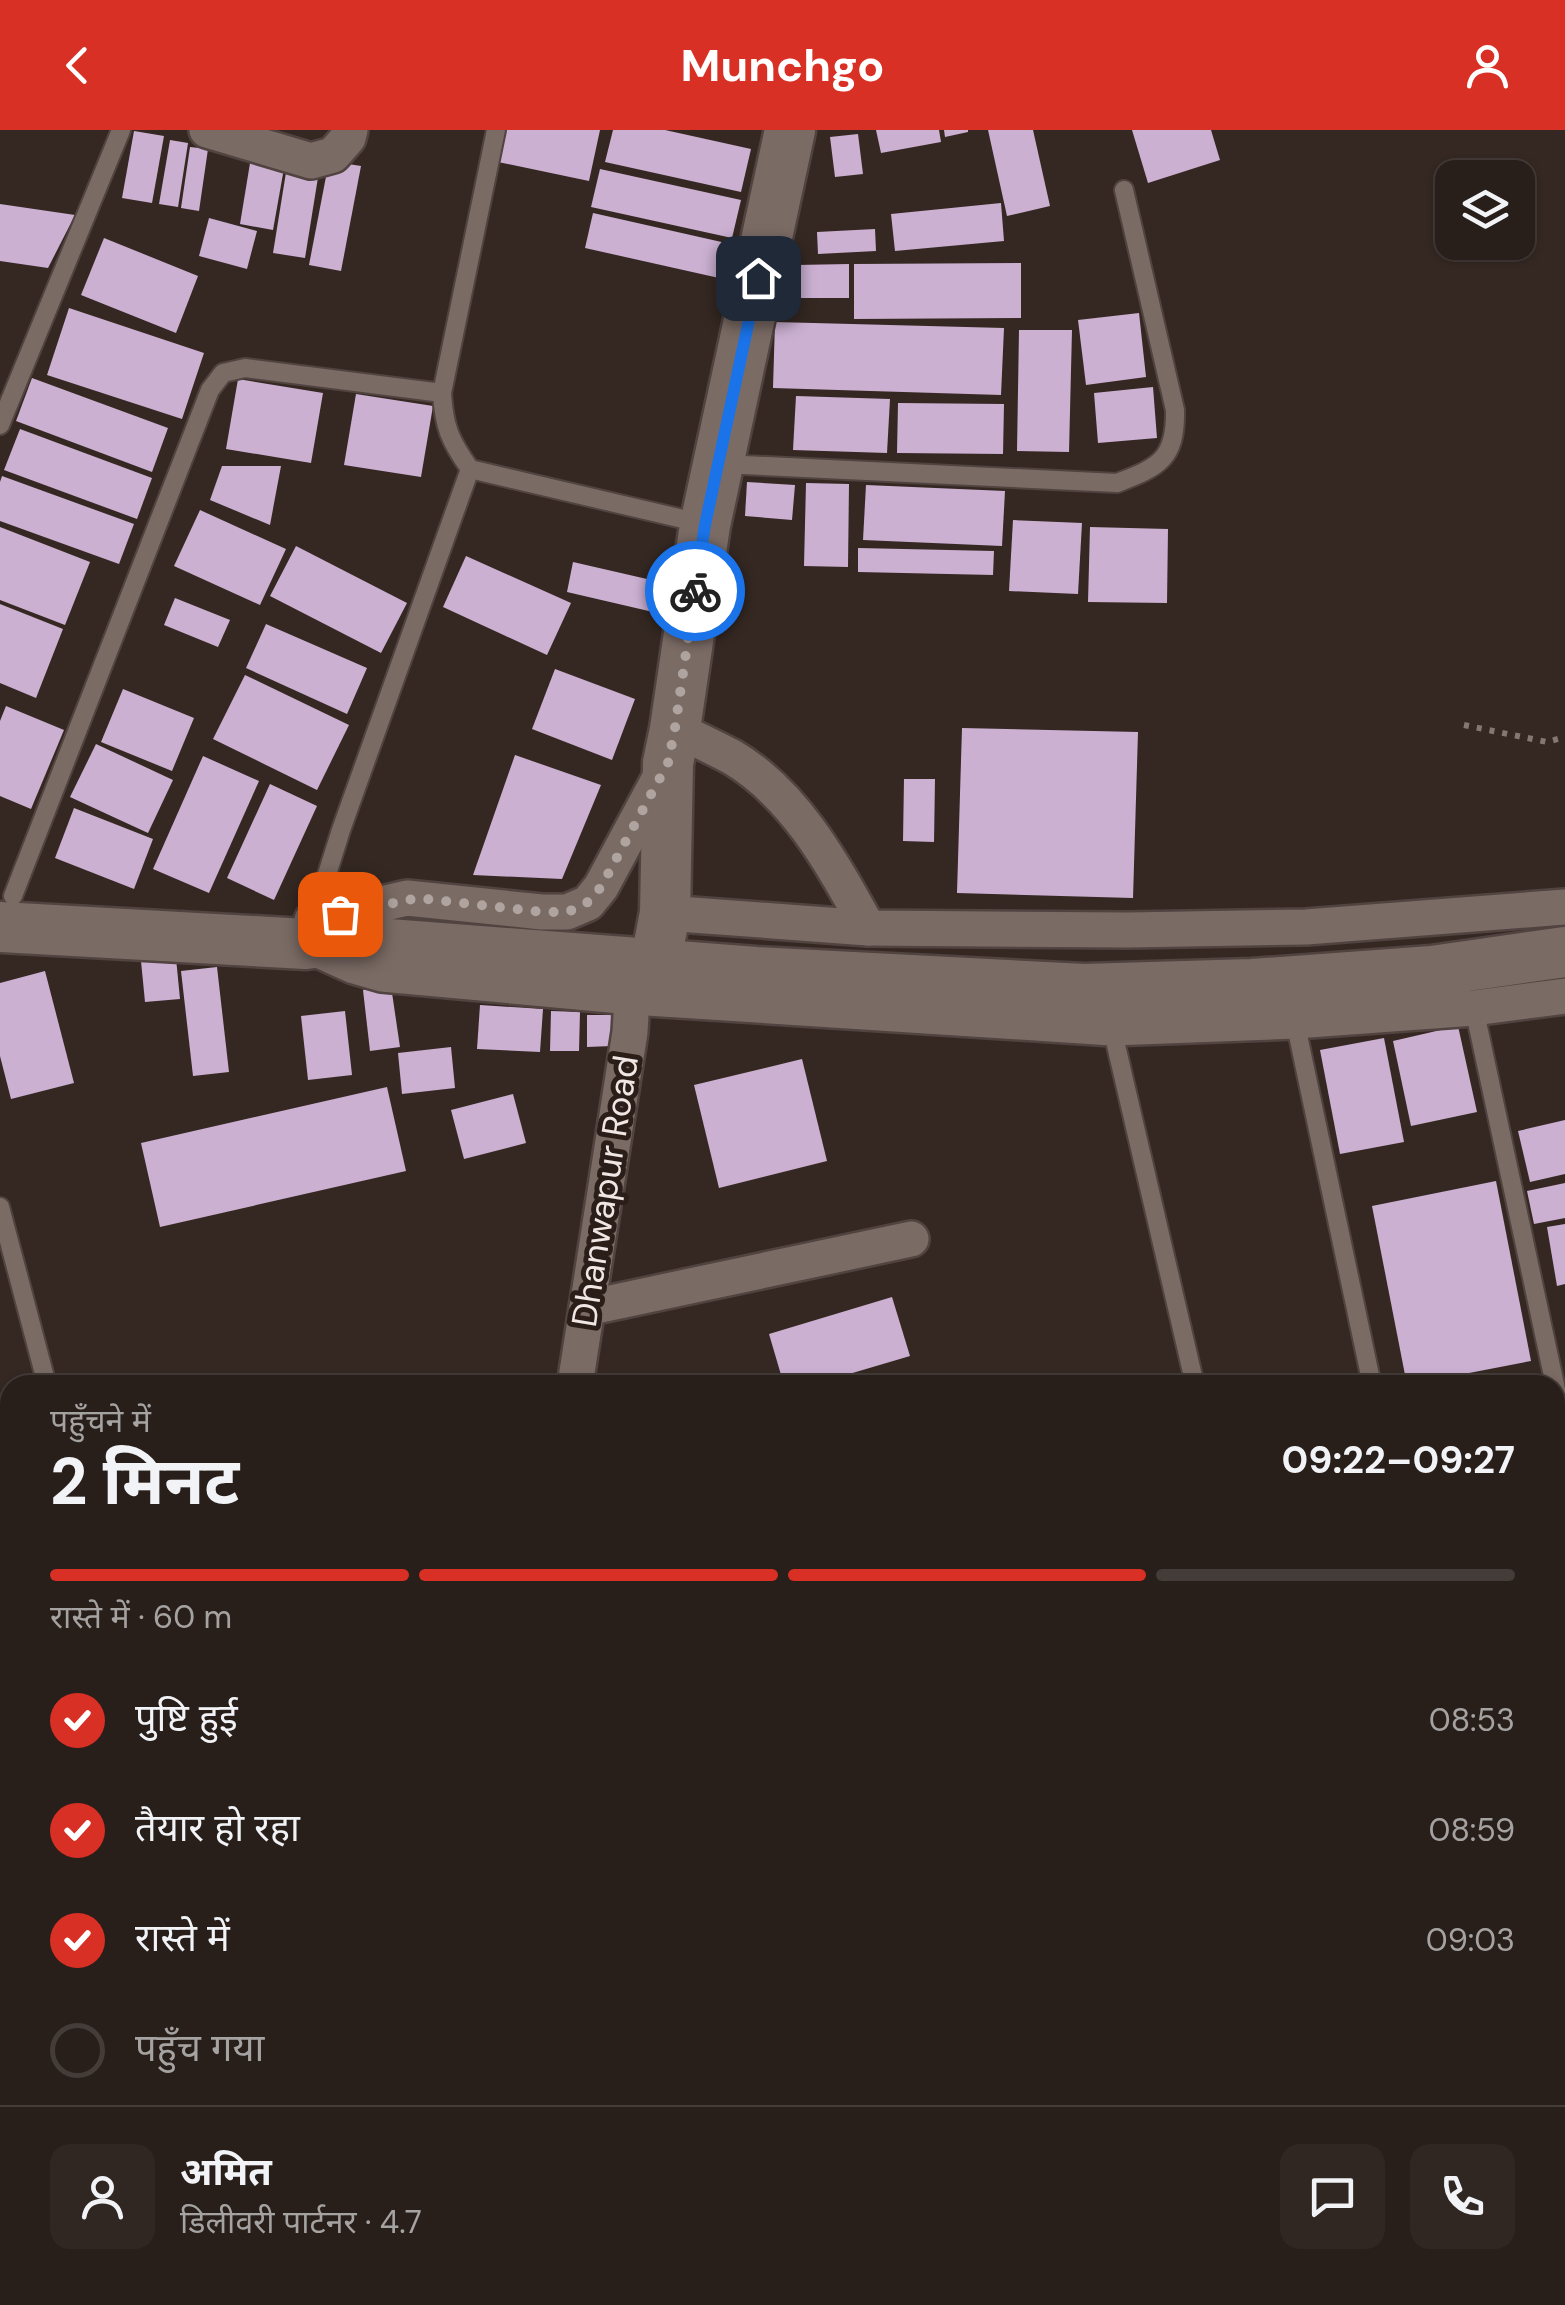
<!DOCTYPE html>
<html lang="hi">
<head>
<meta charset="utf-8">
<style>
  body { margin:0; font-family:"DM Sans","Noto Sans Devanagari",sans-serif; background:#302723; color:#f1f3f6; height:100vh; display:flex; flex-direction:column; font-size:38px; white-space:nowrap }
  * { box-sizing:border-box; margin:0 }
  p { font-size:32px; color:#a5a2a2 }
  .icon { flex:none; width:55px; height:55px; fill:none; stroke:currentColor; stroke-width:2; stroke-linecap:round; stroke-linejoin:round }
  .map { position:relative; flex:1; overflow:hidden }
  .side { position:absolute; left:0px; top:1245px; width:1565px; height:930px; display:flex; flex-direction:column; background:#281e1a; border-radius:30px 30px 0 0; box-shadow:0 2px 8px #0004,0 0 0 2px #443c39 }
  .side>* { flex:none }
  .fabs { position:absolute; left:1435px; top:30px; display:grid; gap:20px }
  .fabs a { display:grid; place-items:center; width:100px; height:100px; border-radius:20px; background:#281e1a; box-shadow:0 2px 8px #0004,0 0 0 2px #443c39; font-size:50px }
  .pin { position:absolute; display:grid; place-items:center; width:85px; height:85px; color:#fff; margin:-42px; border-radius:20px; box-shadow:0 5px 15px #0006 }
  .courier { position:absolute; display:grid; place-items:center; width:100px; height:100px; margin:-50px; border:8px solid #1a73e8; border-radius:50%; background:#fff; color:#222; box-shadow:0 2px 12px #0007 }
  .head em { font-style:normal; font-weight:700 }
  .head div { display:flex; flex-direction:column-reverse }
  .head { display:flex; align-items:center; justify-content:space-between; height:170px; padding:0 50px }
  h1 { font-size:65px; font-weight:700; line-height:75px }
  .bar { display:grid; grid-template-columns:repeat(4,1fr); gap:15px 10px; align-content:center; height:120px; padding:0 50px }
  .bar i { height:12px; border-radius:8px; background:#443c39 }
  .bar .active { background:#d93025 }
  .bar p { grid-column:span 4 }
  .line { display:flex; align-items:center; gap:25px; padding:0 50px; border-top:2px solid #443c39 }
  .line div { flex:1 }
  .round { display:grid; place-items:center; flex:none; width:105px; height:105px; border-radius:20px; background:#302723 }
  ol { padding:0 50px; list-style:none }
  li { display:flex; align-items:center; gap:30px; height:110px }
  li p { margin-inline-start:auto }
  li .icon { padding:10px; border-radius:50%; background:#d93025; color:#fff; stroke-width:4 }
  li:last-child { color:#a5a2a2 }
  li i { width:55px; height:55px; border:5px solid #443c39; border-radius:50% }
  header { display:flex; justify-content:space-between; align-items:center; height:130px; padding:0 50px; background:#d93025; color:#fff; font-size:45px; font-weight:700 }
  .map>svg:first-child { display:block }
  .building { fill:#cbb0d2 }
  .lines { fill:none; stroke-linecap:round; stroke-linejoin:round }
  .lane-casing { stroke:#504340; stroke-width:22 }
  .street-casing { stroke:#504340; stroke-width:40 }
  .secondary-casing { stroke:#504340; stroke-width:55 }
  .path { stroke:#847873; stroke-width:6; stroke-dasharray:5 8; stroke-linecap:butt }
  .lane { stroke:#7b6b65; stroke-width:18 }
  .street { stroke:#7b6b65; stroke-width:35 }
  .secondary { stroke:#7b6b65; stroke-width:50 }
  .done { stroke:#afa49f; stroke-width:10; stroke-dasharray:0 18 }
  .route { stroke:#1a73e8; stroke-width:12 }
  .labels { text-anchor:middle; dominant-baseline:central; stroke-width:10; stroke-linejoin:round; paint-order:stroke }
  .street-label { font-size:35px; fill:#f0e6e3; stroke:#2b1e19 }
</style>
</head>
<body>
<header><svg class="icon" aria-label="back" viewBox="0 0 24 24"><path d="M15 5l-7 7 7 7"/></svg>Munchgo<svg class="icon" aria-label="person" viewBox="0 0 24 24"><circle cx="12" cy="8" r="4"/><path d="M4 21q1-7 8-7t8 7"/></svg></header>
<div class="map">
<svg width="1565" height="2175" viewBox="0 0 1565 2175">
  <rect width="100%" height="100%" fill="#352822"/>
  <!-- building -->
  <g class="building">
    <polygon points="504,0 600,0 589,51 498,32"/>
    <polygon points="613,0 665,0 751,19 741,62 605,32"/>
    <polygon points="876,0 939,0 941,12 881,23"/>
    <polygon points="944,0 968,0 968,2 945,7"/>
    <polygon points="988,0 1033,0 1050,76 1007,86"/>
    <polygon points="1132,0 1211,0 1220,30 1148,53"/>
    <polygon points="134,1 164,6 152,73 122,68"/>
    <polygon points="858,4 863,44 835,47 830,7"/>
    <polygon points="170,10 188,13 178,77 159,74"/>
    <polygon points="190,17 208,19 199,81 181,78"/>
    <polygon points="252,21 286,27 273,100 240,94"/>
    <polygon points="288,30 320,35 305,128 273,123"/>
    <polygon points="329,31 361,36 341,141 309,135"/>
    <polygon points="600,39 741,70 732,108 591,77"/>
    <polygon points="1001,73 1004,111 895,121 891,84"/>
    <polygon points="0,74 75,85 48,138 0,131"/>
    <polygon points="593,83 726,113 719,148 585,118"/>
    <polygon points="209,88 257,101 247,139 199,126"/>
    <polygon points="875,99 876,121 818,124 817,102"/>
    <polygon points="104,108 198,146 176,203 81,165"/>
    <polygon points="1021,133 1021,188 854,189 854,134"/>
    <polygon points="849,134 849,168 796,168 796,135"/>
    <polygon points="69,178 204,223 182,289 47,245"/>
    <polygon points="1139,183 1146,247 1086,255 1078,190"/>
    <polygon points="775,192 1004,198 1001,265 773,258"/>
    <polygon points="1019,200 1072,200 1069,322 1017,321"/>
    <polygon points="32,248 168,298 152,342 16,291"/>
    <polygon points="238,249 323,263 311,333 226,319"/>
    <polygon points="1153,257 1157,308 1098,313 1094,263"/>
    <polygon points="356,264 433,276 421,347 344,335"/>
    <polygon points="796,266 890,269 887,323 793,320"/>
    <polygon points="898,273 1004,274 1003,324 897,323"/>
    <polygon points="20,299 152,348 137,389 4,340"/>
    <polygon points="222,336 281,336 270,395 210,370"/>
    <polygon points="2,346 134,394 119,434 0,391 0,352"/>
    <polygon points="747,352 795,355 792,390 745,386"/>
    <polygon points="806,353 849,354 848,437 804,436"/>
    <polygon points="866,355 1005,361 1002,416 863,410"/>
    <polygon points="200,380 286,419 260,475 174,436"/>
    <polygon points="1013,390 1082,393 1078,464 1009,461"/>
    <polygon points="0,397 90,432 65,495 0,470"/>
    <polygon points="1090,397 1168,399 1167,473 1088,472"/>
    <polygon points="296,416 407,473 381,523 270,466"/>
    <polygon points="858,418 994,421 993,445 858,442"/>
    <polygon points="466,426 571,473 547,525 443,477"/>
    <polygon points="573,432 660,452 653,482 567,462"/>
    <polygon points="175,468 230,490 218,517 164,495"/>
    <polygon points="0,474 63,499 36,568 0,553"/>
    <polygon points="266,494 367,538 347,584 246,538"/>
    <polygon points="555,539 635,569 612,630 532,599"/>
    <polygon points="245,545 349,595 317,660 213,609"/>
    <polygon points="123,559 194,588 172,641 101,612"/>
    <polygon points="6,576 64,600 31,679 0,666 0,591"/>
    <polygon points="962,598 1138,602 1133,768 957,763"/>
    <polygon points="96,614 173,650 148,703 70,667"/>
    <polygon points="515,625 601,655 562,749 473,745"/>
    <polygon points="203,626 259,651 209,763 153,739"/>
    <polygon points="904,649 935,649 934,712 903,711"/>
    <polygon points="270,654 317,676 274,770 227,748"/>
    <polygon points="74,678 153,709 134,759 55,728"/>
    <polygon points="176,828 180,869 145,872 141,831"/>
    <polygon points="217,837 229,942 193,946 181,841"/>
    <polygon points="45,841 74,953 11,969 0,926 0,853"/>
    <polygon points="391,856 400,917 370,921 363,860"/>
    <polygon points="480,875 543,879 540,922 477,919"/>
    <polygon points="345,881 352,945 308,950 301,886"/>
    <polygon points="551,881 580,882 579,921 550,921"/>
    <polygon points="587,885 612,885 612,916 587,917"/>
    <polygon points="1458,896 1477,982 1411,996 1393,911"/>
    <polygon points="1384,908 1404,1012 1340,1024 1320,920"/>
    <polygon points="451,917 455,958 402,964 398,923"/>
    <polygon points="802,929 827,1031 719,1058 694,955"/>
    <polygon points="387,957 406,1041 160,1097 141,1013"/>
    <polygon points="513,964 526,1013 464,1029 451,980"/>
    <polygon points="1565,990 1565,1044 1530,1052 1518,1001"/>
    <polygon points="1496,1051 1531,1231 1407,1255 1372,1076"/>
    <polygon points="1565,1053 1565,1088 1534,1094 1527,1061"/>
    <polygon points="1565,1094 1565,1154 1557,1156 1547,1097"/>
    <polygon points="892,1167 910,1226 812,1255 784,1255 769,1204"/>
    <polygon points="1329,1247 1332,1255 1297,1255 1297,1253"/>
    <polygon points="10,2033 10,2089 0,2091 0,2035"/>
    <polygon points="138,2165 196,2165 198,2175 128,2175 126,2167"/>
    <polygon points="512,2165 564,2165 566,2175 513,2175"/>
    <polygon points="620,2165 702,2165 704,2175 622,2175"/>
    <polygon points="706,2165 757,2165 759,2175 708,2175"/>
    <polygon points="760,2165 827,2165 829,2175 762,2175"/>
    <polygon points="857,2165 927,2165 929,2175 859,2175"/>
    <polygon points="941,2165 982,2165 983,2175 942,2175"/>
    <polygon points="1063,2165 1070,2165 1073,2175 1034,2175"/>
    <polygon points="1118,2165 1174,2165 1176,2175 1120,2175"/>
    <polygon points="1180,2165 1244,2165 1246,2175 1182,2175"/>
    <polygon points="1269,2165 1353,2165 1353,2166 1320,2175 1272,2175"/>
  </g>
  <g class="lines">
    <defs>
      <g id="lane">
        <path d="M 496,0 L 442,263 C 444,297 450,311 470,339 L 700,393"/>
        <polyline points="0,295 121,0"/>
        <path d="M 723,334 L 1117,353 C 1159,337 1176,329 1175,280 L 1124,60"/>
        <polyline points="13,766 210,260 223,243 245,238 442,263"/>
        <polyline points="313,789 341,700 470,339"/>
        <polyline points="1474,878 1555,1255"/>
        <polyline points="1295,891 1372,1255"/>
        <polyline points="1112,898 1195,1255"/>
        <polyline points="0,1077 47,1255"/>
        <polyline points="1555,1255 1565,1302"/>
        <polyline points="0,1757 10,1754"/>
        <polyline points="0,2014 10,2012"/>
        <polyline points="0,2163 3,2175"/>
        <polyline points="101,2165 103,2175"/>
      </g>
      <g id="street">
        <polyline points="207,0 311,31 333,25 348,8 350,0"/>
        <path d="M 675,599 C 694,608 713,617 732,627 C 796,665 833,735 868,798"/>
        <polyline points="665,783 868,798 1128,800 1306,797 1565,777"/>
        <polyline points="312,790 407,768 542,782 567,782 588,773 601,757 664,640"/>
        <polyline points="314,818 354,836 382,844 632,867 1112,898 1295,891 1474,878 1565,866"/>
        <polyline points="587,1178 911,1109"/>
        <polyline points="575,1255 630,902 632,867"/>
        <polyline points="1555,2132 1565,2130"/>
        <polyline points="374,2175 377,2165"/>
        <polyline points="1352,2175 1397,2165"/>
      </g>
      <g id="secondary">
        <polyline points="0,797 306,814 337,810 756,842 1084,859 1252,854 1432,841 1565,822"/>
        <polyline points="655,835 665,783 668,633 675,599 705,395 790,0"/>
      </g>
    </defs>
    <!-- lane casing -->
    <use href="#lane" class="lane-casing"/>
    <!-- street casing -->
    <use href="#street" class="street-casing"/>
    <!-- secondary casing -->
    <use href="#secondary" class="secondary-casing"/>
    <!-- path -->
    <polyline class="path" points="1464,595 1547,612 1565,607"/>
    <!-- lane -->
    <use href="#lane" class="lane"/>
    <!-- street -->
    <use href="#street" class="street"/>
    <!-- secondary -->
    <use href="#secondary" class="secondary"/>
  </g>
  <g class="lines">
    <!-- done -->
    <polyline class="done" points="340,784 418,768 542,782 568,782 588,772 601,757 668,633 675,598 695,461"/>
    <!-- route -->
    <polyline class="route" points="695,461 705,395 758,148"/>
  </g>
  <g class="labels">
    <!-- street labels -->
    <g class="street-label">
      <text transform="translate(605 1061) rotate(-81)">Dhanwapur Road</text>
    </g>
  </g>
</svg>
<div class="fabs">
<a><svg class="icon" aria-label="layers" viewBox="0 0 24 24"><path d="M12 4l9 5-9 5-9-5zM3 14l9 5 9-5"/></svg></a>
</div>
<div class="pin" style="left:340px;top:784px;background:#ea580c"><svg class="icon" aria-label="bag" viewBox="0 0 24 24"><path d="M5 8h14l-1 12H6zM9 8a3 3 0 0 1 6 0"/></svg></div>
<div class="pin" style="left:758px;top:148px;background:#1f2937"><svg class="icon" aria-label="home" viewBox="0 0 24 24"><path d="M3 11l9-7 9 7M6 9v11h12V9"/></svg></div>
<div class="courier" style="left:695px;top:461px"><svg class="icon" aria-label="bike" viewBox="0 0 24 24"><circle cx="6" cy="16" r="4"/><circle cx="18" cy="16" r="4"/><path d="M6 16l4-8h5l3 8M10 8l3 8H6M13 5h3"/></svg></div>
<section class="side">
<div class="head"><div><h1>2 मिनट</h1><p>पहुँचने में</p></div><em>09:22–09:27</em></div>
<div class="bar"><i class="active"></i><i class="active"></i><i class="active"></i><i></i><p>रास्ते में · 60 m</p></div>
<ol>
<li><svg class="icon" aria-label="check" viewBox="0 0 24 24"><path d="M5 12l5 5 9-10"/></svg>पुष्टि हुई<p>08:53</p></li>
<li><svg class="icon" aria-label="check" viewBox="0 0 24 24"><path d="M5 12l5 5 9-10"/></svg>तैयार हो रहा<p>08:59</p></li>
<li><svg class="icon" aria-label="check" viewBox="0 0 24 24"><path d="M5 12l5 5 9-10"/></svg>रास्ते में<p>09:03</p></li>
<li><i></i>पहुँच गया</li>
</ol>
<div class="line" style="height:180px"><a class="round"><svg class="icon" aria-label="person" viewBox="0 0 24 24"><circle cx="12" cy="8" r="4"/><path d="M4 21q1-7 8-7t8 7"/></svg></a><div><b>अमित</b><p>डिलीवरी पार्टनर · 4.7</p></div><a class="round"><svg class="icon" aria-label="chat" viewBox="0 0 24 24"><path d="M4 5h16v11H9l-5 4z"/></svg></a><a class="round"><svg class="icon" aria-label="phone" viewBox="0 0 24 24"><path d="M5 4h4l2 5-3 2q2 4 5 5l2-3 5 2v4C11 20 4 13 5 4z"/></svg></a></div>
</section>
</div>
</body>
</html>
